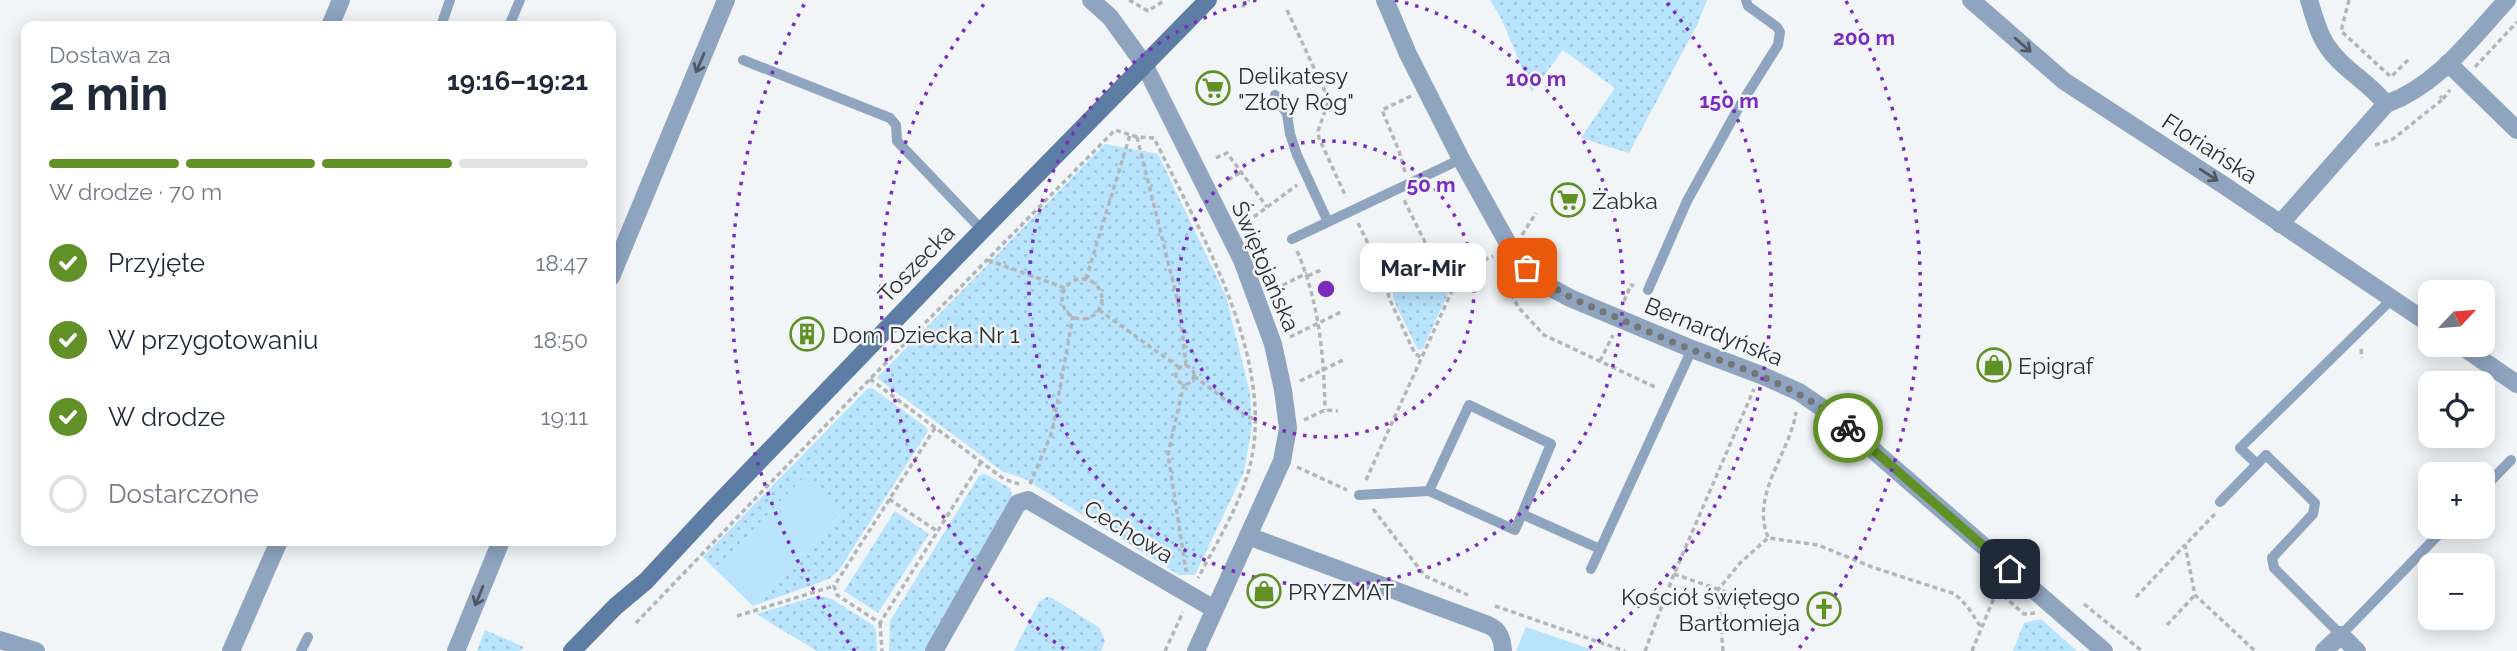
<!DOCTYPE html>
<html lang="pl">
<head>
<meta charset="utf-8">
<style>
  body { margin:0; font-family:Raleway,sans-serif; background:#f2f2f3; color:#1f2937; height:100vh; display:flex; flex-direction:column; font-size:26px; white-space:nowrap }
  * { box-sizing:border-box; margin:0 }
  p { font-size:23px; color:#747a83 }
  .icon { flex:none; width:38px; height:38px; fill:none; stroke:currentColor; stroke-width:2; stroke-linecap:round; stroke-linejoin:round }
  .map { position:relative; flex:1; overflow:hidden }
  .panel { position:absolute; left:21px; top:21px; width:595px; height:525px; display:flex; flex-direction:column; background:#fff; border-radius:14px; box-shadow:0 4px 18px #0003 }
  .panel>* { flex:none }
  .needle { width:46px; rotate:64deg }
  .controls { position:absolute; left:2418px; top:280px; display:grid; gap:14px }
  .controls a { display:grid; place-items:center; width:77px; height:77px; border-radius:14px; background:#fff; box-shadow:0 4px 18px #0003; font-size:35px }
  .pin { position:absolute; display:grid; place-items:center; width:60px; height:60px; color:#fff; margin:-30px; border-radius:14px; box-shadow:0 4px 10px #0006 }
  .courier { position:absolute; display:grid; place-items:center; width:70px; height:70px; margin:-35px; border:5px solid #609026; border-radius:50%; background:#fff; color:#222; box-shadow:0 2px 9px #0007 }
  .bubble { position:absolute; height:49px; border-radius:14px; background:#fff; box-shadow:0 4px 18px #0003; font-size:23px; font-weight:700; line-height:49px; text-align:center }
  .head em { font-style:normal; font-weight:700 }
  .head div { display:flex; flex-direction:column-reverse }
  .head { display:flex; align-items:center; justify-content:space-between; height:119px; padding:0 28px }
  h1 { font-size:46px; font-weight:700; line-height:52px }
  .bar { display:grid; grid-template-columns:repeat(4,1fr); gap:10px 7px; align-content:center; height:84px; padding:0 28px }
  .bar i { height:9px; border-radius:5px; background:#e0e1e3 }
  .bar .selected { background:#609026 }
  .bar p { grid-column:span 4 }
  ol { padding:0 28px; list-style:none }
  li { display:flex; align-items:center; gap:21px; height:77px }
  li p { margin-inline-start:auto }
  li .icon { padding:7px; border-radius:50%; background:#609026; color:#fff; stroke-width:4 }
  li:last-child { color:#747a83 }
  li i { width:38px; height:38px; border:4px solid #e0e1e3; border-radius:50% }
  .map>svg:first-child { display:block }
  .grass { fill:url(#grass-dots) }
  .garden { fill:#b8e4fd }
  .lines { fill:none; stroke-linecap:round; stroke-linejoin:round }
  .path { stroke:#b3b6b8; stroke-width:3.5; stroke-dasharray:5 3.5; stroke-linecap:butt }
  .service { stroke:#8ea4bf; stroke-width:10 }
  .minor { stroke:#8ea4bf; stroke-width:18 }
  .tertiary { stroke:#8ea4bf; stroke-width:18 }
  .secondary { stroke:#5d7da4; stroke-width:18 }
  .oneway { stroke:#505963 }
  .done { stroke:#737576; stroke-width:7; stroke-dasharray:0 12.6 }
  .route { stroke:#609026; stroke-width:9 }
  .ring { fill:none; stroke:#7b2cbf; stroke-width:3.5; stroke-dasharray:3.5 7 }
  .labels { text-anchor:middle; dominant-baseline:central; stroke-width:5; stroke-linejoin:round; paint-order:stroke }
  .poi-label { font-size:23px; fill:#2f3031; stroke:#f1f5f7; text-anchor:start }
  .street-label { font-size:23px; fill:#2f3031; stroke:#f1f5f7 }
  .centre { fill:#7b2cbf; stroke:#f1f5f7; stroke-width:3.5 }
  .ring-label { font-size:21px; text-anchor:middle; font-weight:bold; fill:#7b2cbf; stroke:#f1f5f7; stroke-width:5; stroke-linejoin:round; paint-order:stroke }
</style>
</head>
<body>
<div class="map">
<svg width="2517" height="651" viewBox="0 0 2517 651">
  <defs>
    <pattern id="grass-dots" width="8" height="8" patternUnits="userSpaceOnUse" patternTransform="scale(1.75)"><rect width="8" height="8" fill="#b8e4fd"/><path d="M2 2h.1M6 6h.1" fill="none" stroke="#9ec4d9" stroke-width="1.8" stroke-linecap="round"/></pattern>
  </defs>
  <rect width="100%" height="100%" fill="#f1f5f7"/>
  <!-- grass -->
  <g class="grass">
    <polygon points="1490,0 1707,0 1698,23 1629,153 1581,138 1615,88 1563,50 1532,92 1502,20"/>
    <polygon points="1105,144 1158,154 1226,296 1250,393 1252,427 1244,472 1195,575 1179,575 1025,479 1002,471 877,378"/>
    <polygon points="1437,267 1449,291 1423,348 1418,350 1393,299 1393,289"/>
    <polygon points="872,388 926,427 928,431 839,570 829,579 753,606 840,516 802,479 715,569 703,557 867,389"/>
    <polygon points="985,474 1010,488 1012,496 924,651 889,651 890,621 979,476"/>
    <polygon points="895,511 929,534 878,613 844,591"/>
    <polygon points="818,596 830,598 873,625 876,630 877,651 817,651 756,614"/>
    <polygon points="1047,597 1052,598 1100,628 1105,641 1101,651 1014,651 1039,602"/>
    <polygon points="2041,619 2077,651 2013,651 2024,623"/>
    <polygon points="485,630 524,647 520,651 477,651"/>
  </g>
  <!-- garden -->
  <g class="garden">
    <polygon points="802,479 840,516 753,606 715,569"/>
    <polygon points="1526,627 1596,651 1516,651"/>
  </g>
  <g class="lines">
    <!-- path -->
    <g class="path">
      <polyline points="1129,0 1148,11 1165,0"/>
      <polyline points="2349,0 2341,31 2391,77 2409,59"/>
      <polyline points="1242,7 1249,0"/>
      <polyline points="1287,10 1329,100 1318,131 1319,138 1346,197"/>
      <polyline points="2475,67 2517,22"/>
      <polyline points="2443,99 2450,90"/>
      <polyline points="1137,137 1180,310 1186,366"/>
      <polyline points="2375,145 2393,139 2443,99 2440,96"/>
      <polyline points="1216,158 1227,153 1267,207"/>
      <polyline points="1405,172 1399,151 1382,110 1411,96"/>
      <polyline points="1228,180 1241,172"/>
      <polyline points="1247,222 1297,185"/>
      <polyline points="1358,223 1387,282 1389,298 1415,354 1421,357"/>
      <polyline points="1522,235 1536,213"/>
      <path d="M 1297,251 C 1319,301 1324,356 1325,410"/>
      <polyline points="988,260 1065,288"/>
      <polyline points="1308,276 1321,270"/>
      <polyline points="1511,277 1511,293 1518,307 1544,335 1657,388"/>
      <polyline points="1086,279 1130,135"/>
      <circle cx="1082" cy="299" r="20"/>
      <polyline points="1388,286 1436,264 1404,200"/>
      <polyline points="1275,289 1307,273"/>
      <polyline points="1624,301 1631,285 1634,286"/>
      <polyline points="1099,310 1180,368"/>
      <polyline points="1290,337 1341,312"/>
      <polyline points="2361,349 2362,358"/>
      <polyline points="1600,361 1613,335"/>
      <circle cx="1185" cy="375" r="9"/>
      <polyline points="1194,376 1248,417 1255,419"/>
      <polyline points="870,379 1004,479 1019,484"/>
      <polyline points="1300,381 1345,359"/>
      <polyline points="1184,384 1168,454 1186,571"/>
      <polyline points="1304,420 1325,410 1338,411"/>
      <polyline points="935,428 834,586 837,595 880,623 981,462"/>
      <polyline points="1297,467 1347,490"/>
      <polyline points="1366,480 1461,271 1493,256"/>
      <polyline points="1030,484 1052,432 1073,316"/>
      <polyline points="889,499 937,531"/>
      <polyline points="1373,509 1425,576 1468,595"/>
      <polyline points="2215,514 2185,545 2195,595 2255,651"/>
      <path d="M 1768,537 C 1750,495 1790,453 1796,412"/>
      <polyline points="1674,574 1729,593"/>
      <polyline points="1997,590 2024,614 2035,613"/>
      <polyline points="2136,597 2185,545"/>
      <polyline points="2084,604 2142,651"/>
      <polyline points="1495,606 1625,651"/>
      <polyline points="737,616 834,586"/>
      <path d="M 636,623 L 870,379 L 1115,130 L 1137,137 L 1154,138 C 1200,232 1280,365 1248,473 C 1237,510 1216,544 1198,578"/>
      <polyline points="880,623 882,651"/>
      <polyline points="2167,625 2195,595"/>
      <polyline points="1165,651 1183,612"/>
      <polyline points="1645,651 1674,574 1754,389"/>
      <polyline points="1723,651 1718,590 1740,563 1768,538 1818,545 1872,567 1955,594 1967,606 1981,627"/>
      <polyline points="1972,651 1998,588"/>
    </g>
    <!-- service -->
    <g class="service">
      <polyline points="441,26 450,0"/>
      <polyline points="509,26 520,0"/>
      <polyline points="743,60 890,118 896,125 897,141 982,230"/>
      <polyline points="1275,95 1287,114 1290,134 1297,155 1328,222"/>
      <polyline points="1292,239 1461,159"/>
      <polyline points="1648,290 1687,201 1739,107 1778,45 1780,32 1777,27 1748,6 1746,0"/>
      <polyline points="2392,299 2240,448 2257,464 2266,455 2315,503 2313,514 2272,558 2274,568 2341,635 2446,527"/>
      <polyline points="2483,489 2511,460"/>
      <polyline points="1359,495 1429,491"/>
      <polyline points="2220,502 2257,464"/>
      <polyline points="1522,514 1515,530 1429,491 1469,405 1551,444 1522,514 1600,549"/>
      <polyline points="1591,569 1692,349"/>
      <polyline points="301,651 308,637"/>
    </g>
    <!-- minor -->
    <g class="minor">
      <polyline points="1971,0 2064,81 2225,186 2431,325"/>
      <polyline points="330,26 341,0"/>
      <polyline points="2448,63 2517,130"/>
      <path d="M 2386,104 C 2437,86 2471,39 2507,0"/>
      <path d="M 2280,224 L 2386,104 C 2369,82 2342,69 2327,46 C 2318,33 2314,16 2309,0"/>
      <polyline points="611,277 726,0"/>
      <polyline points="2460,345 2517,384"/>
      <path d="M 1248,536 L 1488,625 C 1500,630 1502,639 1503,651"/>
      <polyline points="0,640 36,651"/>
      <polyline points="231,651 279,541"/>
      <polyline points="456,651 501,541"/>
      <polyline points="934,651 1018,503 1028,500 1214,609"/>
      <polyline points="2324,651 2341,635 2357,651"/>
    </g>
    <!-- tertiary -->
    <g class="tertiary">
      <polyline points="1091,0 1110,17 1144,64 1242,260 1273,344 1283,390 1288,428 1282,461 1196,651"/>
      <polyline points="1385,0 1408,54 1461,159 1511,249 1527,268 1546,285 1570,298 1692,349 1761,375 1799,392 1834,416 2104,651"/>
    </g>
    <!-- secondary -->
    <polyline class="secondary" points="572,651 616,606 646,581 711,511 955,258 1208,0"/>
  </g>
  <!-- one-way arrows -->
  <defs><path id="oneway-shaft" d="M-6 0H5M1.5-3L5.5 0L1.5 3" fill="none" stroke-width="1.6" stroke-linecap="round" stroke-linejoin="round" transform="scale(1.75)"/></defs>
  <g class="oneway">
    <use href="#oneway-shaft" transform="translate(2023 45) rotate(41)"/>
    <use href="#oneway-shaft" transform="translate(700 63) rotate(113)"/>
    <use href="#oneway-shaft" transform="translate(2209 175) rotate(33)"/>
    <use href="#oneway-shaft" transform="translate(479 596) rotate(112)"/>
  </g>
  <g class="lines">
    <!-- done -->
    <path class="done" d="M 1527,268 C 1554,292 1584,304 1616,317 C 1642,329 1669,341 1695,351 C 1750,371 1803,389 1848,428"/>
    <!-- route -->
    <polyline class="route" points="1848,428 2010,569"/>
  </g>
  <!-- distance rings -->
  <g class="ring">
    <circle cx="1326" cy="289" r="148"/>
    <path d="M1395 0A297 297 0 1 1 1257 0"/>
    <path d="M1064 649A445 445 0 0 1 985 3M1667 3A445 445 0 0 1 1588 649"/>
    <path d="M855 651A594 594 0 0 1 806 1M1846 1A594 594 0 0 1 1797 651"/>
  </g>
  <!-- icons -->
  <defs>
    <symbol id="supermarket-ring" viewBox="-11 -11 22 22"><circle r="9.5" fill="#f1f5f7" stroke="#609026" stroke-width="1.5"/><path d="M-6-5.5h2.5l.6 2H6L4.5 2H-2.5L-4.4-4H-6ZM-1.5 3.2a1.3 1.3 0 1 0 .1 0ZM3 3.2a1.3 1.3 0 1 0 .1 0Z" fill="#609026"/></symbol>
    <symbol id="building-ring" viewBox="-11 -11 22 22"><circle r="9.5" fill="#f1f5f7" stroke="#609026" stroke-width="1.5"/><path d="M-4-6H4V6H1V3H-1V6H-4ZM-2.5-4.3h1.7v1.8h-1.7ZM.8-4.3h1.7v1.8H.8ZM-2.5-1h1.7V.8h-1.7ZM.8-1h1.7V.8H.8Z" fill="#609026"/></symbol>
    <symbol id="shop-ring" viewBox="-11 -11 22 22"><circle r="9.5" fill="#f1f5f7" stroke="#609026" stroke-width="1.5"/><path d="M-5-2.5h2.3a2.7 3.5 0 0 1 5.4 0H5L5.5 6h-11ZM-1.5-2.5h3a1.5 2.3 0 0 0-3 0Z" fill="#609026"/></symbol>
    <symbol id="church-ring" viewBox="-11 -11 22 22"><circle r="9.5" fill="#f1f5f7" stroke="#609026" stroke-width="1.5"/><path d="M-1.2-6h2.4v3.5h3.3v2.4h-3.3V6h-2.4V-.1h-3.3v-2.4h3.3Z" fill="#609026"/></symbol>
  </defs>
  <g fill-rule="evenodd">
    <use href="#supermarket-ring" x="1194" y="69" width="38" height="38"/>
    <use href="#supermarket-ring" x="1549" y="181" width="38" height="38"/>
    <use href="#building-ring" x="788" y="315" width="38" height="38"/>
    <use href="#shop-ring" x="1975" y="346" width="38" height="38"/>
    <use href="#shop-ring" x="1245" y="572" width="38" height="38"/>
    <use href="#church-ring" x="1805" y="590" width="38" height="38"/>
  </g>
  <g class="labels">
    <!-- poi labels -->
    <g class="poi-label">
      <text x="1238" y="75">Delikatesy<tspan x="1238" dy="26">"Złoty Róg"</tspan></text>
      <text x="1592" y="200">Żabka</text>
      <text x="832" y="334">Dom Dziecka Nr 1</text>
      <text x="2018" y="365">Epigraf</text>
      <text x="1288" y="591">PRYZMAT</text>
      <text x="1800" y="596" text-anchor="end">Kościół świętego<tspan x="1800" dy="26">Bartłomieja</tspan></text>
    </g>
    <!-- street labels -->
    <g class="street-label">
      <text transform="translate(2210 148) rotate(33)">Floriańska</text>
      <text transform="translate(916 263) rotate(-46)">Toszecka</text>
      <text transform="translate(1266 266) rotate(67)">Świętojańska</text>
      <text transform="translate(1714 331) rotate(22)">Bernardyńska</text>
      <text transform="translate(1129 531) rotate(31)">Cechowa</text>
    </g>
  </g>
  <circle cx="1326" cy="289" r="10" class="centre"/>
  <g class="ring-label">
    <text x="1864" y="45">200 m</text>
    <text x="1536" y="86">100 m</text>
    <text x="1729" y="108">150 m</text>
    <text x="1431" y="192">50 m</text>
  </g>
</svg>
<div class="controls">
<a><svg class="needle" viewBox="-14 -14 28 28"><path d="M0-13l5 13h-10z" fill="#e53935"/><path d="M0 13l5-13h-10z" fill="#747a83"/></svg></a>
<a><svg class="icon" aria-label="locate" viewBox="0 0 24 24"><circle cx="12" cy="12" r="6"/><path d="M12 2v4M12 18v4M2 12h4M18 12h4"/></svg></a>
<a>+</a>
<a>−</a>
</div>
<div class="pin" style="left:1527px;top:268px;background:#ea580c"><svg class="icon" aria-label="bag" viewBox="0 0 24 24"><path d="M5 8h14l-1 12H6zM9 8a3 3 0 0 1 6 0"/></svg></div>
<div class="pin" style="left:2010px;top:569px;background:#1f2937"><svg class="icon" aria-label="home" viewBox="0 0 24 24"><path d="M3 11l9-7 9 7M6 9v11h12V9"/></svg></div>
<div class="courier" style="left:1848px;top:428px"><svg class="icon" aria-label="bike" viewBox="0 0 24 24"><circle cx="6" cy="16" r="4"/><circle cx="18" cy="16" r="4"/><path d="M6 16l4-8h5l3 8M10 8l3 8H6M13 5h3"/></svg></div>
<div class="bubble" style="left:1360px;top:243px;width:126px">Mar-Mir</div>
<section class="panel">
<div class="head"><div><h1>2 min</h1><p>Dostawa za</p></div><em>19:16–19:21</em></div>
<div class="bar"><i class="selected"></i><i class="selected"></i><i class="selected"></i><i></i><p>W drodze · 70 m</p></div>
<ol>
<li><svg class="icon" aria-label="check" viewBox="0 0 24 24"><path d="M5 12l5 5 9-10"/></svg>Przyjęte<p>18:47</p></li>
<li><svg class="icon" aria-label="check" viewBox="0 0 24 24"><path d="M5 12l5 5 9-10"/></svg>W przygotowaniu<p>18:50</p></li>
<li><svg class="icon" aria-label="check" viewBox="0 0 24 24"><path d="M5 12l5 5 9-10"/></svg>W drodze<p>19:11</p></li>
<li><i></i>Dostarczone</li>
</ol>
</section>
</div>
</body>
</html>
